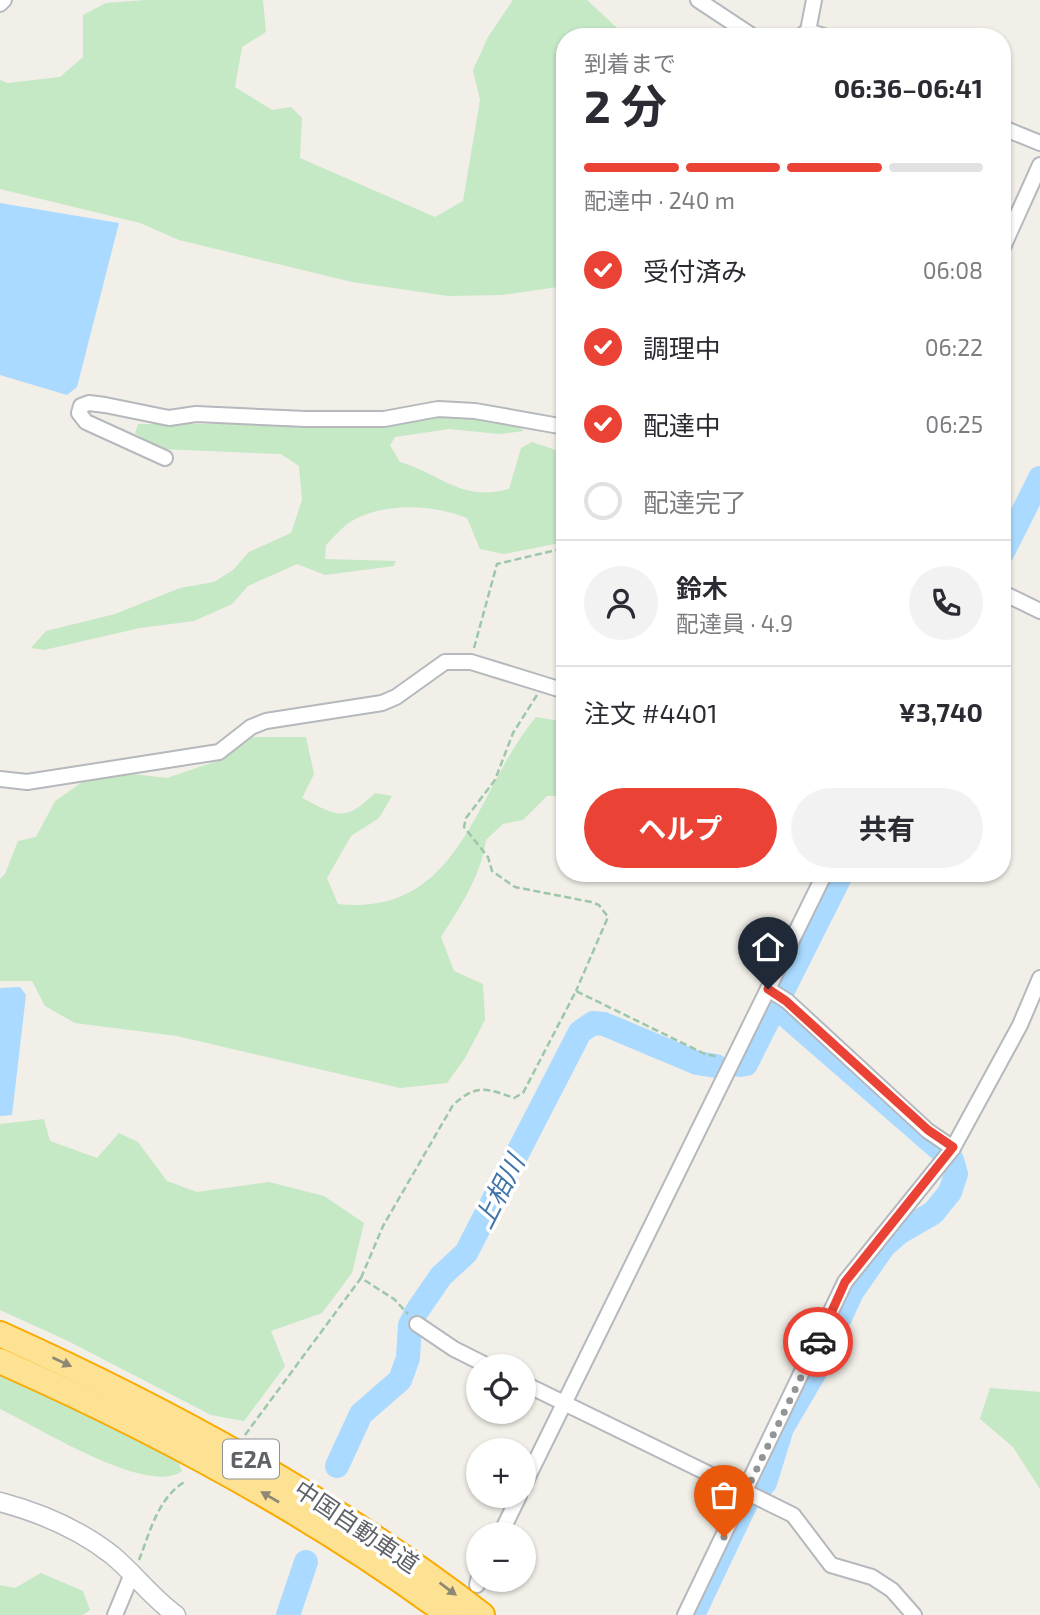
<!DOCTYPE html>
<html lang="ja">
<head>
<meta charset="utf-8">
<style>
  body { margin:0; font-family:"Exo 2","Noto Sans JP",sans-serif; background:#f2f2f3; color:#2b2b33; height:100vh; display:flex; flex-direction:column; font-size:26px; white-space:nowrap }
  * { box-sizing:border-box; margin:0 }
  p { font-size:23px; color:#7c7c81 }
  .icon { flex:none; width:38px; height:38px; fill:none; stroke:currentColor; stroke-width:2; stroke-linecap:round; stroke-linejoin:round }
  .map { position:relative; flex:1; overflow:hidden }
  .sheet { position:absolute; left:556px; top:28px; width:455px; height:854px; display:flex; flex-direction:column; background:#fff; border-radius:28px; box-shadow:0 2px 5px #0004 }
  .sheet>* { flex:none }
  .tools { position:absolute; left:466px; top:1354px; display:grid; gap:14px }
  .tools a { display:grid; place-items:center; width:70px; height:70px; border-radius:50%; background:#fff; box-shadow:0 2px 5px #0004; font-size:35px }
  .pin { position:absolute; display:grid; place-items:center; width:60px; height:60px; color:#fff; margin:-72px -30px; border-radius:50% 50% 50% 0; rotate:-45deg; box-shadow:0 0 7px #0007 }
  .pin .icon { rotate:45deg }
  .courier { position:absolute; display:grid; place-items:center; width:70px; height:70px; margin:-35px; border:5px solid #ea4335; border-radius:50%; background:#fff; color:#222; box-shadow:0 2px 9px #0007 }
  .summary em { font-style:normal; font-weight:700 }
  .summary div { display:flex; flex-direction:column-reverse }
  .summary { display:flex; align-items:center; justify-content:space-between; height:119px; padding:0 28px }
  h1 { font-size:46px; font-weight:700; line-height:52px }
  .bar { display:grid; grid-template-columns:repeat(4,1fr); gap:10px 7px; align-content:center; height:84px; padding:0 28px }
  .bar i { height:9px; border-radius:5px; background:#e1e1e2 }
  .bar .current { background:#ea4335 }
  .bar p { grid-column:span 4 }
  .line { display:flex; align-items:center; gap:18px; padding:0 28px; border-top:2px solid #e1e1e2 }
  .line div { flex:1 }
  .round { display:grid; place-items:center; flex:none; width:74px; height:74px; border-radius:37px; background:#f2f2f3 }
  ol { padding:0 28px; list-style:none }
  li { display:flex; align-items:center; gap:21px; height:77px }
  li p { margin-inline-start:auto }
  li .icon { padding:7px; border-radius:50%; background:#ea4335; color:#fff; stroke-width:4 }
  li:last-child { color:#7c7c81 }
  li i { width:38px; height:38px; border:4px solid #e1e1e2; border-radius:50% }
  .action { display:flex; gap:14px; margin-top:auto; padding:14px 28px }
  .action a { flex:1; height:80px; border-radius:42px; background:#ea4335; color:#fff; font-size:28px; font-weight:700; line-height:80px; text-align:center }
  .action a+a { background:#f2f2f3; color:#2b2b33 }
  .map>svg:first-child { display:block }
  .green { fill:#c5e8c5 }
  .water { fill:#aadaff }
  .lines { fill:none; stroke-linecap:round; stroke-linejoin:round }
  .river { stroke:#aadaff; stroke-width:24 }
  .minor-casing { stroke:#b5b8bc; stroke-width:18 }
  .tertiary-casing { stroke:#b5b8bc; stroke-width:21 }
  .motorway-casing { stroke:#f9ab00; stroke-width:28 }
  .path { stroke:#9cc7a9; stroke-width:2.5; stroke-dasharray:7 3.5; stroke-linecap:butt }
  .minor { stroke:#fff; stroke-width:14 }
  .tertiary { stroke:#fff; stroke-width:18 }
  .motorway { stroke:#fde293; stroke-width:24 }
  .oneway { fill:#8e8975 }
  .done { stroke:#929495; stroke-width:7; stroke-dasharray:0 12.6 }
  .route { stroke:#ea4335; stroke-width:9 }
  .labels { text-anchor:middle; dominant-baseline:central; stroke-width:7; stroke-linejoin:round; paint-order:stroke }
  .shield { fill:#fff; stroke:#8f9295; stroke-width:2 }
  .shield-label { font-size:23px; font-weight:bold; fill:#5f6368 }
  .street-label { font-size:24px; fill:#5f6368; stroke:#fff }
  .water-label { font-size:26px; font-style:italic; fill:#4174aa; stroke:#fff }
</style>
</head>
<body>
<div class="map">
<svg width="1040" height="1615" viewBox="0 0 1040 1615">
  <rect width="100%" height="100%" fill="#f1efe8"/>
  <!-- green -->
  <g class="green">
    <polygon points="145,0 263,0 266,32 242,47 235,87 272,110 291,107 302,118 300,158 435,217 463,201 480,100 473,70 488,37 513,0 587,0 627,37 565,37 565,286 502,295 448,296 352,282 179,240 140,223 0,189 0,80 8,83 60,77 83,57 83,15 106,3"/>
    <path d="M 449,415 L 515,424 L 524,431 L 499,434 L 449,429 L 395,437 L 390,445 L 400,462 C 443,475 461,502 509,489 L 521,448 L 532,442 L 565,453 L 565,542 L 504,554 L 480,549 L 467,518 C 432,504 383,502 350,522 C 341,528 333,538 326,545 L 325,559 L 396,561 L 394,566 L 325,575 L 297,564 L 248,586 L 232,604 L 194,621 L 140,628 L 44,650 L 31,648 L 46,631 L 115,614 L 180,588 L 214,582 L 233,570 L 249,552 L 291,533 L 302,500 L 299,466 L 281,454 L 160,449 L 135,433 L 138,424 L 363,424 Z"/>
    <path d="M 536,717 L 565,722 L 565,796 L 547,796 L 523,820 L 503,824 L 486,840 C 481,876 460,907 441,937 L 454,971 L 483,984 L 485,1020 L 465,1058 L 447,1083 L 400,1088 L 177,1036 L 75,1023 L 45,1006 L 32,981 L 0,981 L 0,879 L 5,874 L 18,841 L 36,837 L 55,801 L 84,781 L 132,774 L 167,778 L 220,760 L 253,737 L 306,737 L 314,774 L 302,798 C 338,816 344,823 375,793 L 392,796 L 379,818 L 351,836 L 327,878 L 338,904 C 462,917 474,791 536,717 Z"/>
    <polygon points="44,1119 50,1141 97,1158 119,1133 138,1142 167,1181 197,1192 269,1182 324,1196 364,1223 352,1273 322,1313 271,1331 285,1366 244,1421 211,1415 68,1341 0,1310 0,1124"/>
    <path d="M 0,1370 L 177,1459 L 182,1471 C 148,1497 36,1426 0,1409 Z"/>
    <polygon points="990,1388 1040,1392 1040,1489 1013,1447 980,1419"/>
    <polygon points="41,1573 83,1591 90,1610 83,1615 0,1615 0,1585 15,1588"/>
  </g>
  <!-- water -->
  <g class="water">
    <polygon points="0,203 119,223 77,387 67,395 0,375"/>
    <polygon points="20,987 26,995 12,1115 0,1116 0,988"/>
  </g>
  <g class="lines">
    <!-- river -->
    <g class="river">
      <polyline points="1003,552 1040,478"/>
      <polyline points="740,1065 746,1064 842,873"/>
      <polyline points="337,1466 361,1414 400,1380 408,1358 410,1325 417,1311 441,1276 466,1253 580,1032 593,1023 604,1024 697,1063 716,1066"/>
      <polyline points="288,1615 306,1562"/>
      <polyline points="693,1615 748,1499 765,1483 782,1428 815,1372 852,1292 884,1246 900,1232 933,1213 950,1192 956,1174 952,1160 775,1006"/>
    </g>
    <defs>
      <g id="minor">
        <polyline points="698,0 754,37"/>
        <polyline points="0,4 4,0"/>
        <polyline points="808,31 814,0"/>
        <polyline points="799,37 808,31 827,37"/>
        <polyline points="1003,128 1040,143"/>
        <polyline points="1003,247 1040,165"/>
        <polyline points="165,458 86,422 79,413 81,406 89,403 105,405 169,418 196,414 306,419 384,419 438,409 475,411 565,427"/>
        <polyline points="1003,593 1040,611"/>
        <polyline points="0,779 27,782 219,752 251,727 266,721 382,703 396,697 445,662 471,662 565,691"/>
        <polyline points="768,989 787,1001 928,1131 953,1148"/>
        <polyline points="417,1324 454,1349 490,1367"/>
        <polyline points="523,1383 793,1515 831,1565 872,1577 892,1590 914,1615"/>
        <polyline points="523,1487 825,873"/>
        <polyline points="500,1535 519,1496"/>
        <polyline points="477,1585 478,1580"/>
        <polyline points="115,1615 132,1574"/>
        <polyline points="685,1615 845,1282 953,1148 1020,1025 1040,978"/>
      </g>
      <path id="tertiary" d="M 0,1502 C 41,1513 79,1529 112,1555 C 135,1574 152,1598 176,1615"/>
      <g id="motorway">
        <path d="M 0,1334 C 171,1411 333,1500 482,1615"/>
        <path d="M 0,1361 C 158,1431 310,1512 449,1615"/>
      </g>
    </defs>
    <!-- minor casing -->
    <use href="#minor" class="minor-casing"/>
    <!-- tertiary casing -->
    <use href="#tertiary" class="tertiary-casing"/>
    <!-- motorway casing -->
    <use href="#motorway" class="motorway-casing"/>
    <!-- path -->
    <g class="path">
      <polyline points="474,648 497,564 565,548"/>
      <polyline points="537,695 513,733 495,780 466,818 464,827 488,857 492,871 515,887 591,902 599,905 608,917 576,991"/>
      <path d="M 361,1278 L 383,1226 L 453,1105 C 476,1084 486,1088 514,1098 L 523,1093 L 576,991 L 705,1054 L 719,1057"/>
      <polyline points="245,1435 361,1278 394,1299 408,1314"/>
      <path d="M 139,1560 C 150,1532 158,1497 186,1481"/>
    </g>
    <!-- minor -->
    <use href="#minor" class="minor"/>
    <!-- tertiary -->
    <use href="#tertiary" class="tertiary"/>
    <!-- motorway -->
    <use href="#motorway" class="motorway"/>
  </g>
  <!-- one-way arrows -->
  <defs><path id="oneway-solid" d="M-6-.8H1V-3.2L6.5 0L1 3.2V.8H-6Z" transform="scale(1.75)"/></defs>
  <g class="oneway">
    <use href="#oneway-solid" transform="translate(62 1362) rotate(25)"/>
    <use href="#oneway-solid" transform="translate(270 1497) rotate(-150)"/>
    <use href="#oneway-solid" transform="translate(448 1589) rotate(37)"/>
  </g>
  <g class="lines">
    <!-- done -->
    <polyline class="done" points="724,1537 818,1342"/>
    <!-- route -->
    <polyline class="route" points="768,989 786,1001 928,1130 953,1147 845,1282 818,1342"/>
  </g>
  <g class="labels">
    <!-- shield labels -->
    <rect class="shield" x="223" y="1439.5" width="56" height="39" rx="5"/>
    <g class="shield-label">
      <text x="251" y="1459">E2A</text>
    </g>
    <!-- street labels -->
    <g class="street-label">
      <text transform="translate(357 1526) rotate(34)">中国自動車道</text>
    </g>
    <!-- water labels -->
    <g class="water-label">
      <text transform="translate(498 1191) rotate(-63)">上相川</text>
    </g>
  </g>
</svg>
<div class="tools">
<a><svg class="icon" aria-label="locate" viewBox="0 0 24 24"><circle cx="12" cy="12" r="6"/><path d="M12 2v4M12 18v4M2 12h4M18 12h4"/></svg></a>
<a>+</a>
<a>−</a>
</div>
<div class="pin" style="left:724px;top:1537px;background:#ea580c"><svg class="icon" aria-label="bag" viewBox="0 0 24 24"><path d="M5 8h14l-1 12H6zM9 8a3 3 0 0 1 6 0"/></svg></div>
<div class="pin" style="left:768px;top:989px;background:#1f2937"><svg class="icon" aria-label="home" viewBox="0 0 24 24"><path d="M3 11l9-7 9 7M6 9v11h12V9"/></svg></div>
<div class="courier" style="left:818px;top:1342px"><svg class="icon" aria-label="car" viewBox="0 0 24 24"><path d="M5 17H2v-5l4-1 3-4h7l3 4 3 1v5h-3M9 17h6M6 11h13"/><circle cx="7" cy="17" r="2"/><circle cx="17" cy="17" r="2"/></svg></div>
<section class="sheet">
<div class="summary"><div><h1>2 分</h1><p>到着まで</p></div><em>06:36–06:41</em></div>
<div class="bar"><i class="current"></i><i class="current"></i><i class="current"></i><i></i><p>配達中 · 240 m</p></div>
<ol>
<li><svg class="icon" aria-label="check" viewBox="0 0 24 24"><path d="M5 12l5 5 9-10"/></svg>受付済み<p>06:08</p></li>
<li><svg class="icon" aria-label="check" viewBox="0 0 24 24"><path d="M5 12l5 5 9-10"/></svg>調理中<p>06:22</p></li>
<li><svg class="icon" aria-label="check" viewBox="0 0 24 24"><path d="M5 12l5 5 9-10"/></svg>配達中<p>06:25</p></li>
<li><i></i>配達完了</li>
</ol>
<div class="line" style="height:126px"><a class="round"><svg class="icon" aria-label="person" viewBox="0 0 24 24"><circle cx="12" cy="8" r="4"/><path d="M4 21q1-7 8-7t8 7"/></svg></a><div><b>鈴木</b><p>配達員 · 4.9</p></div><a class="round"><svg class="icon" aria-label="phone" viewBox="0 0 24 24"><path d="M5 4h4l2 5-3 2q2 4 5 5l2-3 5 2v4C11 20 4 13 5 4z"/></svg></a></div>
<div class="line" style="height:91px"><div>注文 #4401</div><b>¥3,740</b></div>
<div class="action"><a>ヘルプ</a><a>共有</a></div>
</section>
</div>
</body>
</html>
